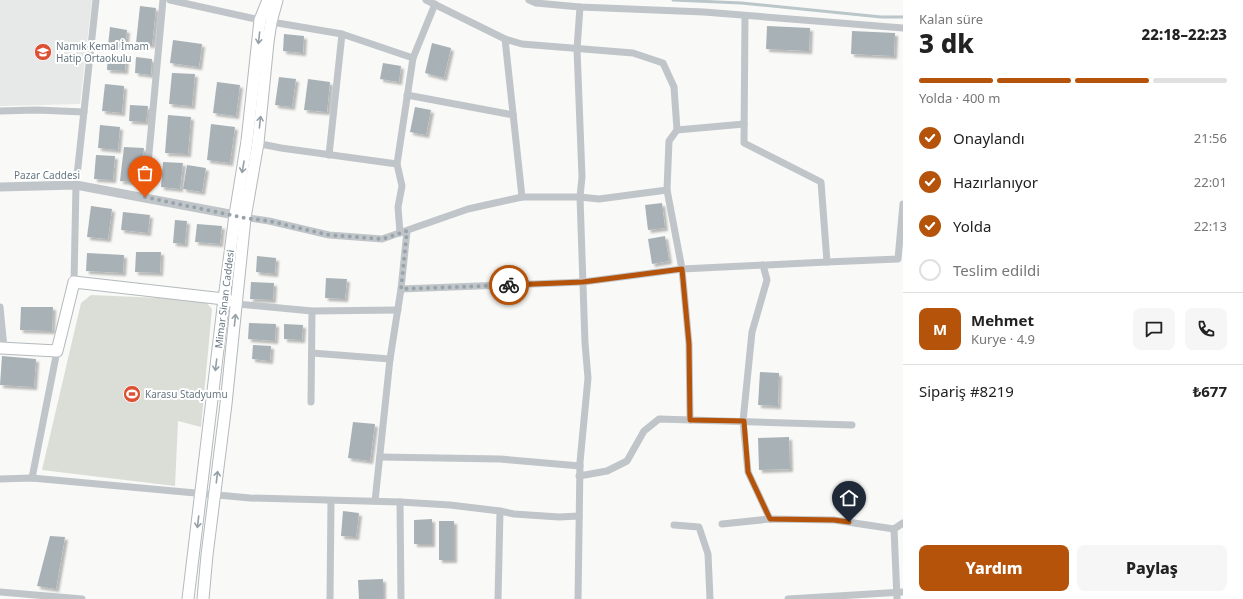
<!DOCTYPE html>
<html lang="tr">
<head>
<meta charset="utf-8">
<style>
  body { margin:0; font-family:"Noto Sans",sans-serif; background:#f6f6f6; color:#222; height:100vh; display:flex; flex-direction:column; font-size:15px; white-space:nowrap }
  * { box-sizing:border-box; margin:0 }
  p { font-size:13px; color:#767676 }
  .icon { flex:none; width:22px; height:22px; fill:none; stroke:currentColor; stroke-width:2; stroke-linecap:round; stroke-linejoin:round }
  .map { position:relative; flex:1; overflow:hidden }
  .sheet { display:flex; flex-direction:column; background:#fff; width:340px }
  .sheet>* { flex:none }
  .pin { position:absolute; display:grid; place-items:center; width:34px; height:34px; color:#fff; margin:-41px -17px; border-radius:50% 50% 50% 0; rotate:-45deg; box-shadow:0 0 4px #0007 }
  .pin .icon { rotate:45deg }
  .courier { position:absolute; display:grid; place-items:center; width:40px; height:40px; margin:-20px; border:3px solid #b45309; border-radius:50%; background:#fff; color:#222; box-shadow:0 1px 5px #0007 }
  .summary em { font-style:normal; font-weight:800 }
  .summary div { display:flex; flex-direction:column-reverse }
  .summary { display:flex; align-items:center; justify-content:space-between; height:68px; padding:0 16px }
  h1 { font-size:26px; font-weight:800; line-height:30px }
  .bar { display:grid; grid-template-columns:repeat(4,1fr); gap:6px 4px; align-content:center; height:48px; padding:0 16px }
  .bar i { height:5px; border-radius:3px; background:#e0e0e0 }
  .bar .on { background:#b45309 }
  .bar p { grid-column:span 4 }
  .line { display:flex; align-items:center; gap:10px; padding:0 16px; border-top:1px solid #e0e0e0 }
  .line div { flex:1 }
  .round { display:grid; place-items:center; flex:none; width:42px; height:42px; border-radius:8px; background:#f6f6f6 }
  ol { padding:0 16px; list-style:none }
  li { display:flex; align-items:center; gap:12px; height:44px }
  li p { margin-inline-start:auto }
  li .icon { padding:4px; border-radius:50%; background:#b45309; color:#fff; stroke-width:4 }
  li:last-child { color:#767676 }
  li i { width:22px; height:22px; border:2px solid #e0e0e0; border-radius:50% }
  .cta { display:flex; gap:8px; margin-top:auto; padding:8px 16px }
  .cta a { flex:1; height:46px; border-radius:8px; background:#b45309; color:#fff; font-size:16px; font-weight:800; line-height:46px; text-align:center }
  .cta a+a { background:#f6f6f6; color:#222 }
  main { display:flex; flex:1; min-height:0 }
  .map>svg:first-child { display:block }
  .built { fill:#e7e9e8 }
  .green { fill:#daded6 }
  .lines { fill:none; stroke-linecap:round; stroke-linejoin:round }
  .stream { stroke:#bac6ca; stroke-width:3 }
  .building { fill:#a8b1b6; filter:url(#shadow) }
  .secondary-casing { stroke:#b3b9bd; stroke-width:13 }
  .minor { stroke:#c0c5c9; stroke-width:7 }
  .tertiary { stroke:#c0c5c9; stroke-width:9 }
  .secondary { stroke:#fff; stroke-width:11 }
  .oneway { stroke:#94a0a7 }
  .done { stroke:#99a4aa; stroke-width:4; stroke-dasharray:0 7.2 }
  .route { stroke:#b45309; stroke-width:5 }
  .labels { text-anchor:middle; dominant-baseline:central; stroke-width:4; stroke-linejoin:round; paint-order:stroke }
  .poi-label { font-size:10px; fill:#667781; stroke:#fff; text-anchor:start }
  .street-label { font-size:10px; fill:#667781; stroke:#fff }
</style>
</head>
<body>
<main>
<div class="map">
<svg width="903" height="599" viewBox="0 0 903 599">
  <defs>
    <filter id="shadow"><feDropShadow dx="3" dy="3" stdDeviation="1" flood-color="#0004"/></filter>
  </defs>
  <rect width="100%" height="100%" fill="#f9f9f7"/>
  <!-- built -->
  <polygon class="built" points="0,0 92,0 80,104 0,106"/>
  <!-- green -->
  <polygon class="green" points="91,295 204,300 212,309 201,427 178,421 175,486 42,470 81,303"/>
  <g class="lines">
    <!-- stream -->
    <polyline class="stream" points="673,0 741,3 881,17 903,17"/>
  </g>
  <!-- building -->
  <g class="building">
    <polygon points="140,6 156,8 152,45 136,43"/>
    <polygon points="767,26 810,28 809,51 766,49"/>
    <polygon points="110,27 127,30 125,48 108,46"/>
    <polygon points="852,31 895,33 894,56 851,54"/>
    <polygon points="284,34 304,36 303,53 283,51"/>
    <polygon points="173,40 202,44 199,67 170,63"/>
    <polygon points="432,43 451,48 444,78 425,73"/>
    <polygon points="108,55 126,56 125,71 107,70"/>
    <polygon points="136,57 152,59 151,75 135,73"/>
    <polygon points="383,63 401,66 399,82 380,79"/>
    <polygon points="172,73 195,74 192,106 169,104"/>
    <polygon points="279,77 296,79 292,107 275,105"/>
    <polygon points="308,79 330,82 327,112 304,110"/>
    <polygon points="217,82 240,85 236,116 213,113"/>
    <polygon points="105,84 124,86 122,113 102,111"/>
    <polygon points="130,105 148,106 146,122 129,121"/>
    <polygon points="415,107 431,110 426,135 410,132"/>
    <polygon points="168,115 191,117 188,154 165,153"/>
    <polygon points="211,124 235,127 230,163 207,160"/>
    <polygon points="100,125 120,127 118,150 98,148"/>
    <polygon points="124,147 144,148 140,183 120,181"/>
    <polygon points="96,155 115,156 113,180 94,179"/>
    <polygon points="163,162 183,163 180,189 161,187"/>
    <polygon points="187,165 206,168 202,192 183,189"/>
    <polygon points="662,203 665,228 648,230 645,205"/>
    <polygon points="91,206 112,209 108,239 87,237"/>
    <polygon points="123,212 150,215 148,233 121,230"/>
    <polygon points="175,220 187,221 185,244 173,243"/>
    <polygon points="197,224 222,226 220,244 195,242"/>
    <polygon points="665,236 669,261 652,264 648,239"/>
    <polygon points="136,252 161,252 160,273 135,272"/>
    <polygon points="87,253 124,255 123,273 86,271"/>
    <polygon points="257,256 276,258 275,274 256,272"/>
    <polygon points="326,278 347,279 345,299 325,298"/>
    <polygon points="251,282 274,283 273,300 250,299"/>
    <polygon points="21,307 53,307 52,331 20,330"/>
    <polygon points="249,323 276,324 275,341 248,339"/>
    <polygon points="284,324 303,325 302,340 284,339"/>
    <polygon points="253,345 271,346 270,361 252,359"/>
    <polygon points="2,356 36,359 34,387 0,385"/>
    <polygon points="760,372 779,373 778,406 758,405"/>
    <polygon points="353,422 375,424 370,461 348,458"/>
    <polygon points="789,437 790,469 759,470 758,438"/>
    <polygon points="343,511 359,513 356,537 341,536"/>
    <polygon points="432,519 432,544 414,544 414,520"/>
    <rect x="439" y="521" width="15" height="39"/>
    <polygon points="50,536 65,537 56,589 37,586"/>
    <polygon points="383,579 383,599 359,599 358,580"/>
  </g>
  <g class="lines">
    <defs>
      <g id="secondary">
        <polyline points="0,348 57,351 74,282 224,299 230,301"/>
        <polyline points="188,599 224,299 235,215 247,141 260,20 268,0"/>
        <polyline points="203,599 207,555 226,404 245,218 258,143 268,42 271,22 277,0"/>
      </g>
    </defs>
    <!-- secondary casing -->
    <use href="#secondary" class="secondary-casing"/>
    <!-- minor -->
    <g class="minor">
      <polyline points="170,0 260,20 342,34 413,58"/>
      <polyline points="426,0 505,39 522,44 633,53 663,63 674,87 677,130"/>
      <polyline points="529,0 536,3 580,7 704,12 903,28"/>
      <polyline points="580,7 577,49 582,177 580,197 599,199 667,190 669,141 677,130 744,124"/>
      <polyline points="745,16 744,143 821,182 827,262"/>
      <polyline points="505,39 522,197"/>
      <polyline points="407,95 513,115"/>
      <polyline points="0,111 37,110 84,112"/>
      <polyline points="256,143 281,148 397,164 402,186 398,207 400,233"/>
      <polyline points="329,155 342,34"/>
      <polyline points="397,164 413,58 435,4"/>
      <polyline points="667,190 682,269 689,344 690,420"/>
      <polyline points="145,197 163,0"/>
      <polyline points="242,217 269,221 329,235 382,239 468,209 522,197 580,197 585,343 588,378 580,462 578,599"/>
      <polyline points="763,265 767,280 752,332 743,421 748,472 770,519"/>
      <polyline points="74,282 76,185 96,0"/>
      <polyline points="401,289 583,282 682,269 827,262 898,259 903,204"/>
      <polyline points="237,304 312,311 398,310"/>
      <polyline points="0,307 4,348"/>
      <polyline points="312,353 390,359"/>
      <polyline points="311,402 312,311"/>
      <polyline points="380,457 500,459 580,466"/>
      <polyline points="579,476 607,471 627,461 644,431 659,419 852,425"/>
      <polyline points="32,478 57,351"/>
      <polyline points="0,479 32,478 250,498 400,502 450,505 500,511 514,514 559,517 579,516"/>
      <polyline points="375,501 390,359 401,289 407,231"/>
      <polyline points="400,502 401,599"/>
      <polyline points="722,524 770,519 834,520 894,529"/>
      <polyline points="674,525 699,527 708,554 710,599"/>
      <polyline points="0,592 82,599"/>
      <polyline points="330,599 331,501"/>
      <polyline points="498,599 500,511"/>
      <polyline points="788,599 903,592"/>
      <polyline points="897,599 894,529 903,523"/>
    </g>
    <!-- tertiary -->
    <polyline class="tertiary" points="0,187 76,185 235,215"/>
    <!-- secondary -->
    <use href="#secondary" class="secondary"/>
  </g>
  <!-- one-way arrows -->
  <defs><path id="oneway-shaft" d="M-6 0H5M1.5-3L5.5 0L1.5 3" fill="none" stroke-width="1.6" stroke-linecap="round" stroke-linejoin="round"/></defs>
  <g class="oneway">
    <use href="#oneway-shaft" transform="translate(259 38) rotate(96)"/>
    <use href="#oneway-shaft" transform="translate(260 122) rotate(-84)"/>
    <use href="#oneway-shaft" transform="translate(243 167) rotate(100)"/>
    <use href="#oneway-shaft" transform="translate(235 320) rotate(-84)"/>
    <use href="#oneway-shaft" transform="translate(216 365) rotate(97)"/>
    <use href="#oneway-shaft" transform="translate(217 477) rotate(-83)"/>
    <use href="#oneway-shaft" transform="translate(198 522) rotate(97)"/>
  </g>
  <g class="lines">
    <!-- done -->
    <polyline class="done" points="145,197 245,218 269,221 329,235 382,239 407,231 401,289 509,285"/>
    <!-- route -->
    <polyline class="route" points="509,285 583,282 682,269 689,344 690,420 744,421 748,472 770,519 834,520 849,522"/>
  </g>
  <!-- icons -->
  <defs>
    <symbol id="school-disc" viewBox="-11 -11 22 22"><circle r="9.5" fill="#dc5034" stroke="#fff"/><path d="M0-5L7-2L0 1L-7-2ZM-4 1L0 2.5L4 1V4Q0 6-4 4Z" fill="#fff"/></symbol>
    <symbol id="stadium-disc" viewBox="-11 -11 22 22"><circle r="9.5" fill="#dc5034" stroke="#fff"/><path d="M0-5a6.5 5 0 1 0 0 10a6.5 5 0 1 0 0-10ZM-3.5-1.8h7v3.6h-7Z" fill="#fff"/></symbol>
  </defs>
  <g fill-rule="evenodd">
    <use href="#school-disc" x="33" y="42" width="20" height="20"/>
    <use href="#stadium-disc" x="122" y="384" width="20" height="20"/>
  </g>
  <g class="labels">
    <!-- poi labels -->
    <g class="poi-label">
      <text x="56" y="46">Namık Kemal İmam<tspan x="56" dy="12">Hatip Ortaokulu</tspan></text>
      <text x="145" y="394">Karasu Stadyumu</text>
    </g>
    <!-- street labels -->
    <g class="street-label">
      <text x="47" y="175">Pazar Caddesi</text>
      <text transform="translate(224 299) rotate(-83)">Mimar Sinan Caddesi</text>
    </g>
  </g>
</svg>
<div class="pin" style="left:145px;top:197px;background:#ea580c"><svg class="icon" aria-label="bag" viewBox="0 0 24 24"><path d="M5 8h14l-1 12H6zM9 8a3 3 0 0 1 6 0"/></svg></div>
<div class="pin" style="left:849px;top:522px;background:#1f2937"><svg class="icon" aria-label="home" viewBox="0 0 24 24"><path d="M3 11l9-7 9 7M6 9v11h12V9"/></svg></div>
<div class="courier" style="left:509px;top:285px"><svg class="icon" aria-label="bike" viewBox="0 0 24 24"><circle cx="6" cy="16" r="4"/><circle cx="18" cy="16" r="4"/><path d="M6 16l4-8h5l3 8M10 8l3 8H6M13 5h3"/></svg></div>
</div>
<section class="sheet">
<div class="summary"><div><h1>3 dk</h1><p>Kalan süre</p></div><em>22:18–22:23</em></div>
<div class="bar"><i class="on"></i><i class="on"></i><i class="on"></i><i></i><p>Yolda · 400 m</p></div>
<ol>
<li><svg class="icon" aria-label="check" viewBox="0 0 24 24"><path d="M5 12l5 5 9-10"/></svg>Onaylandı<p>21:56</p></li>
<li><svg class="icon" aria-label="check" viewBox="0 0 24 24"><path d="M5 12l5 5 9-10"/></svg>Hazırlanıyor<p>22:01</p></li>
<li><svg class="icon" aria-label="check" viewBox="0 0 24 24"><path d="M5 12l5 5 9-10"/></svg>Yolda<p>22:13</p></li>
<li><i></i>Teslim edildi</li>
</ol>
<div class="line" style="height:72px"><b class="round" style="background:#b45309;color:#fff">M</b><div><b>Mehmet</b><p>Kurye · 4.9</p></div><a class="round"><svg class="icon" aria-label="chat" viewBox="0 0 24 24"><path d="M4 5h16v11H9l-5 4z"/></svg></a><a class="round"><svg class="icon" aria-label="phone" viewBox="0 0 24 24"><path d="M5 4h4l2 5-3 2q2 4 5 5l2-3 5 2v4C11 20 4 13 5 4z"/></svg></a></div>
<div class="line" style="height:52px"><div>Sipariş #8219</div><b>₺677</b></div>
<div class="cta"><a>Yardım</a><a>Paylaş</a></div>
</section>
</main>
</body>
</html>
